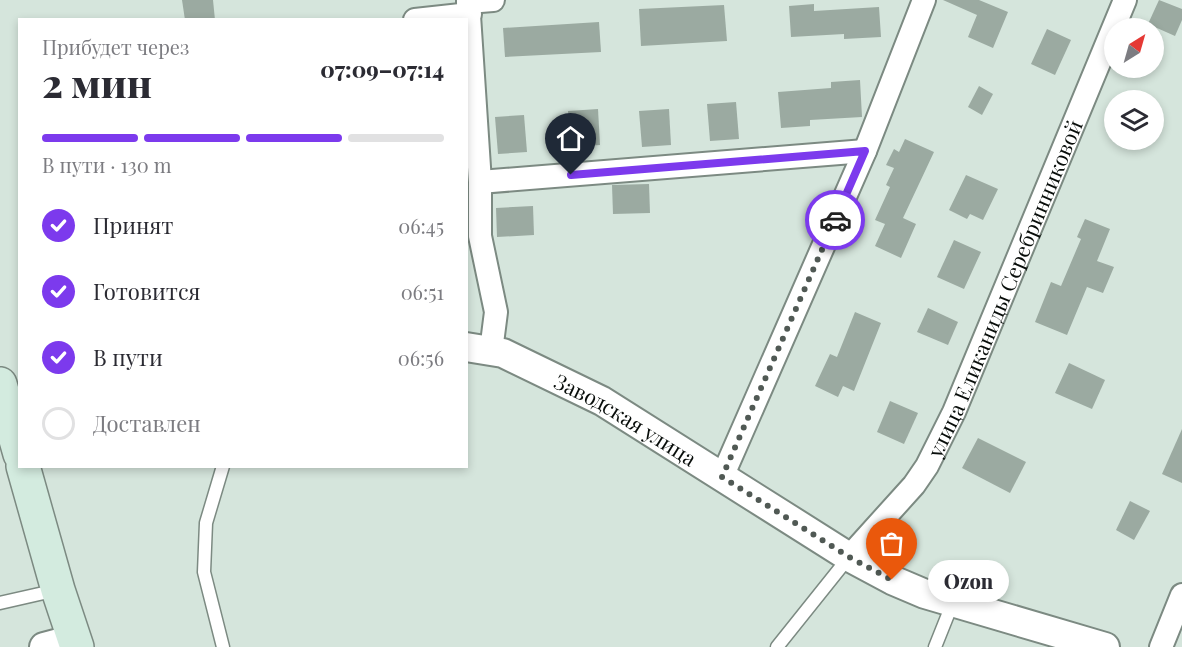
<!DOCTYPE html>
<html lang="ru">
<head>
<meta charset="utf-8">
<style>
  body { margin:0; font-family:"Playfair Display",serif; background:#f7f7f7; color:#2b2b33; height:100vh; display:flex; flex-direction:column; font-size:22px; white-space:nowrap }
  * { box-sizing:border-box; margin:0 }
  p { font-size:20px; color:#7c7c81 }
  .icon { flex:none; width:33px; height:33px; fill:none; stroke:currentColor; stroke-width:2; stroke-linecap:round; stroke-linejoin:round }
  .map { position:relative; flex:1; overflow:hidden }
  .details { position:absolute; left:18px; top:18px; width:450px; height:450px; display:flex; flex-direction:column; background:#fff; border-radius:0px; box-shadow:0 3px 9px #0003 }
  .details>* { flex:none }
  .needle { width:39px; rotate:37deg }
  .tools { position:absolute; left:1104px; top:18px; display:grid; gap:12px }
  .tools a { display:grid; place-items:center; width:60px; height:60px; border-radius:50%; background:#fff; box-shadow:0 3px 9px #0003; font-size:30px }
  .pin { position:absolute; display:grid; place-items:center; width:51px; height:51px; color:#fff; margin:-62px -26px; border-radius:50% 50% 50% 0; rotate:-45deg; box-shadow:0 0 6px #0007 }
  .pin .icon { rotate:45deg }
  .courier { position:absolute; display:grid; place-items:center; width:60px; height:60px; margin:-30px; border:4px solid #7c3aed; border-radius:50%; background:#fff; color:#222; box-shadow:0 2px 8px #0007 }
  .bubble { position:absolute; height:42px; border-radius:21px; background:#fff; box-shadow:0 3px 9px #0003; font-size:20px; font-weight:800; line-height:42px; text-align:center }
  .headline em { font-style:normal; font-weight:800 }
  .headline div { display:flex; flex-direction:column-reverse }
  .headline { display:flex; align-items:center; justify-content:space-between; height:102px; padding:0 24px }
  h1 { font-size:39px; font-weight:800; line-height:45px }
  .bar { display:grid; grid-template-columns:repeat(4,1fr); gap:9px 6px; align-content:center; height:72px; padding:0 24px }
  .bar i { height:8px; border-radius:4px; background:#e1e1e2 }
  .bar .selected { background:#7c3aed }
  .bar p { grid-column:span 4 }
  ol { padding:0 24px; list-style:none }
  li { display:flex; align-items:center; gap:18px; height:66px }
  li p { margin-inline-start:auto }
  li .icon { padding:6px; border-radius:50%; background:#7c3aed; color:#fff; stroke-width:4 }
  li:last-child { color:#7c7c81 }
  li i { width:33px; height:33px; border:3px solid #e1e1e2; border-radius:50% }
  .map>svg:first-child { display:block }
  .building { fill:#9baaa1 }
  .lines { fill:none; stroke-linecap:round; stroke-linejoin:round }
  .service-casing { stroke:#7c8a82; stroke-width:15 }
  .minor-casing { stroke:#7c8a82; stroke-width:26 }
  .tertiary-casing { stroke:#7c8a82; stroke-width:32 }
  .secondary-casing { stroke:#7c8a82; stroke-width:36 }
  .service { stroke:#fff; stroke-width:12 }
  .minor { stroke:#fff; stroke-width:22 }
  .tertiary { stroke:#fff; stroke-width:28 }
  .secondary { stroke:#d3ebdf; stroke-width:33 }
  .done { stroke:#505954; stroke-width:6; stroke-dasharray:0 10.8 }
  .route { stroke:#7c3aed; stroke-width:8 }
  .labels { text-anchor:middle; dominant-baseline:central; stroke-width:4.5; stroke-linejoin:round; paint-order:stroke }
  .street-label { font-size:21px; fill:#080d0a; stroke:#fff }
</style>
</head>
<body>
<div class="map">
<svg width="1182" height="647" viewBox="0 0 1182 647">
  <rect width="100%" height="100%" fill="#d5e5dc"/>
  <!-- building -->
  <g class="building">
    <polygon points="182,0 213,0 215,20 185,20"/>
    <polygon points="943,0 979,0 1008,12 993,48 968,37 977,15"/>
    <polygon points="1159,0 1182,9 1182,20 1175,36 1148,24"/>
    <polygon points="814,4 814,11 879,7 881,37 844,39 844,34 791,37 789,6"/>
    <polygon points="724,5 727,41 641,46 639,9"/>
    <polygon points="599,22 601,52 505,57 503,28"/>
    <polygon points="1047,29 1071,40 1055,75 1031,64"/>
    <polygon points="860,80 862,117 810,120 810,126 781,128 778,92 831,88 831,82"/>
    <polygon points="979,86 993,94 982,115 968,107"/>
    <polygon points="736,102 739,139 710,141 707,104"/>
    <polygon points="598,109 600,145 571,147 568,111"/>
    <polygon points="669,109 671,145 642,147 639,111"/>
    <polygon points="524,115 527,152 498,154 495,117"/>
    <polygon points="905,139 934,152 903,218 916,224 901,258 875,246 885,224 875,220 890,187 886,185 894,168 886,165 894,149 899,152"/>
    <polygon points="966,175 998,189 983,220 970,214 967,219 949,210"/>
    <polygon points="649,184 650,213 613,214 612,185"/>
    <polygon points="533,206 534,235 497,237 496,208"/>
    <polygon points="1085,219 1110,229 1097,261 1114,267 1103,293 1087,287 1067,335 1035,322 1051,282 1061,286 1081,239 1077,237"/>
    <polygon points="954,240 981,252 964,289 937,277"/>
    <polygon points="928,308 958,322 948,345 917,332"/>
    <polygon points="855,312 881,323 854,391 843,386 838,397 815,386 830,354 837,357"/>
    <polygon points="1069,363 1105,380 1092,409 1055,393"/>
    <polygon points="890,401 918,413 904,444 877,432"/>
    <polygon points="1182,429 1182,483 1162,474"/>
    <polygon points="978,438 1026,462 1010,493 962,468"/>
    <polygon points="1130,501 1150,511 1134,540 1116,530"/>
  </g>
  <g class="lines">
    <defs>
      <g id="service">
        <polyline points="0,603 57,590"/>
        <polyline points="223,647 204,572 206,523 223,466"/>
        <polyline points="777,647 849,557"/>
        <polyline points="935,647 953,602"/>
      </g>
      <g id="minor">
        <polyline points="468,0 480,182 480,236 496,312 491,351"/>
        <polyline points="468,2 493,0"/>
        <polyline points="415,20 470,14"/>
        <polyline points="480,182 865,151"/>
        <polyline points="722,477 865,151 924,0"/>
        <path id="s1" d="M 849,557 L 914,485 L 927,466 L 954,412 L 1125,0"/>
        <polyline points="1161,647 1182,595"/>
      </g>
      <g id="tertiary">
        <path id="s2" d="M 466,347 L 503,353 L 602,401 L 849,557 L 892,580 L 925,594 L 1105,647"/>
        <polyline points="44,647 74,639"/>
      </g>
      <g id="secondary">
        <polyline points="0,384 20,454"/>
        <polyline points="23,466 58,590 77,647"/>
      </g>
    </defs>
    <!-- service casing -->
    <use href="#service" class="service-casing"/>
    <!-- minor casing -->
    <use href="#minor" class="minor-casing"/>
    <!-- tertiary casing -->
    <use href="#tertiary" class="tertiary-casing"/>
    <!-- secondary casing -->
    <use href="#secondary" class="secondary-casing"/>
    <!-- service -->
    <use href="#service" class="service"/>
    <!-- minor -->
    <use href="#minor" class="minor"/>
    <!-- tertiary -->
    <use href="#tertiary" class="tertiary"/>
    <!-- secondary -->
    <use href="#secondary" class="secondary"/>
  </g>
  <g class="lines">
    <!-- done -->
    <polyline class="done" points="835,220 722,477 849,557 892,580"/>
    <!-- route -->
    <polyline class="route" points="571,175 865,151 835,220"/>
  </g>
  <g class="labels">
    <!-- street labels -->
    <g class="street-label">
      <text stroke="none"><textPath href="#s1" startOffset="314">улица Еликаниды Серебринниковой</textPath></text>
      <text stroke="none"><textPath href="#s2" startOffset="177">Заводская улица</textPath></text>
    </g>
  </g>
</svg>
<div class="tools">
<a><svg class="needle" viewBox="-14 -14 28 28"><path d="M0-13l5 13h-10z" fill="#e53935"/><path d="M0 13l5-13h-10z" fill="#7c7c81"/></svg></a>
<a><svg class="icon" aria-label="layers" viewBox="0 0 24 24"><path d="M12 4l9 5-9 5-9-5zM3 14l9 5 9-5"/></svg></a>
</div>
<div class="pin" style="left:892px;top:580px;background:#ea580c"><svg class="icon" aria-label="bag" viewBox="0 0 24 24"><path d="M5 8h14l-1 12H6zM9 8a3 3 0 0 1 6 0"/></svg></div>
<div class="pin" style="left:571px;top:175px;background:#1f2937"><svg class="icon" aria-label="home" viewBox="0 0 24 24"><path d="M3 11l9-7 9 7M6 9v11h12V9"/></svg></div>
<div class="courier" style="left:835px;top:220px"><svg class="icon" aria-label="car" viewBox="0 0 24 24"><path d="M5 17H2v-5l4-1 3-4h7l3 4 3 1v5h-3M9 17h6M6 11h13"/><circle cx="7" cy="17" r="2"/><circle cx="17" cy="17" r="2"/></svg></div>
<div class="bubble" style="left:928px;top:560px;width:81px">Ozon</div>
<section class="details">
<div class="headline"><div><h1>2 мин</h1><p>Прибудет через</p></div><em>07:09–07:14</em></div>
<div class="bar"><i class="selected"></i><i class="selected"></i><i class="selected"></i><i></i><p>В пути · 130 m</p></div>
<ol>
<li><svg class="icon" aria-label="check" viewBox="0 0 24 24"><path d="M5 12l5 5 9-10"/></svg>Принят<p>06:45</p></li>
<li><svg class="icon" aria-label="check" viewBox="0 0 24 24"><path d="M5 12l5 5 9-10"/></svg>Готовится<p>06:51</p></li>
<li><svg class="icon" aria-label="check" viewBox="0 0 24 24"><path d="M5 12l5 5 9-10"/></svg>В пути<p>06:56</p></li>
<li><i></i>Доставлен</li>
</ol>
</section>
</div>
</body>
</html>
